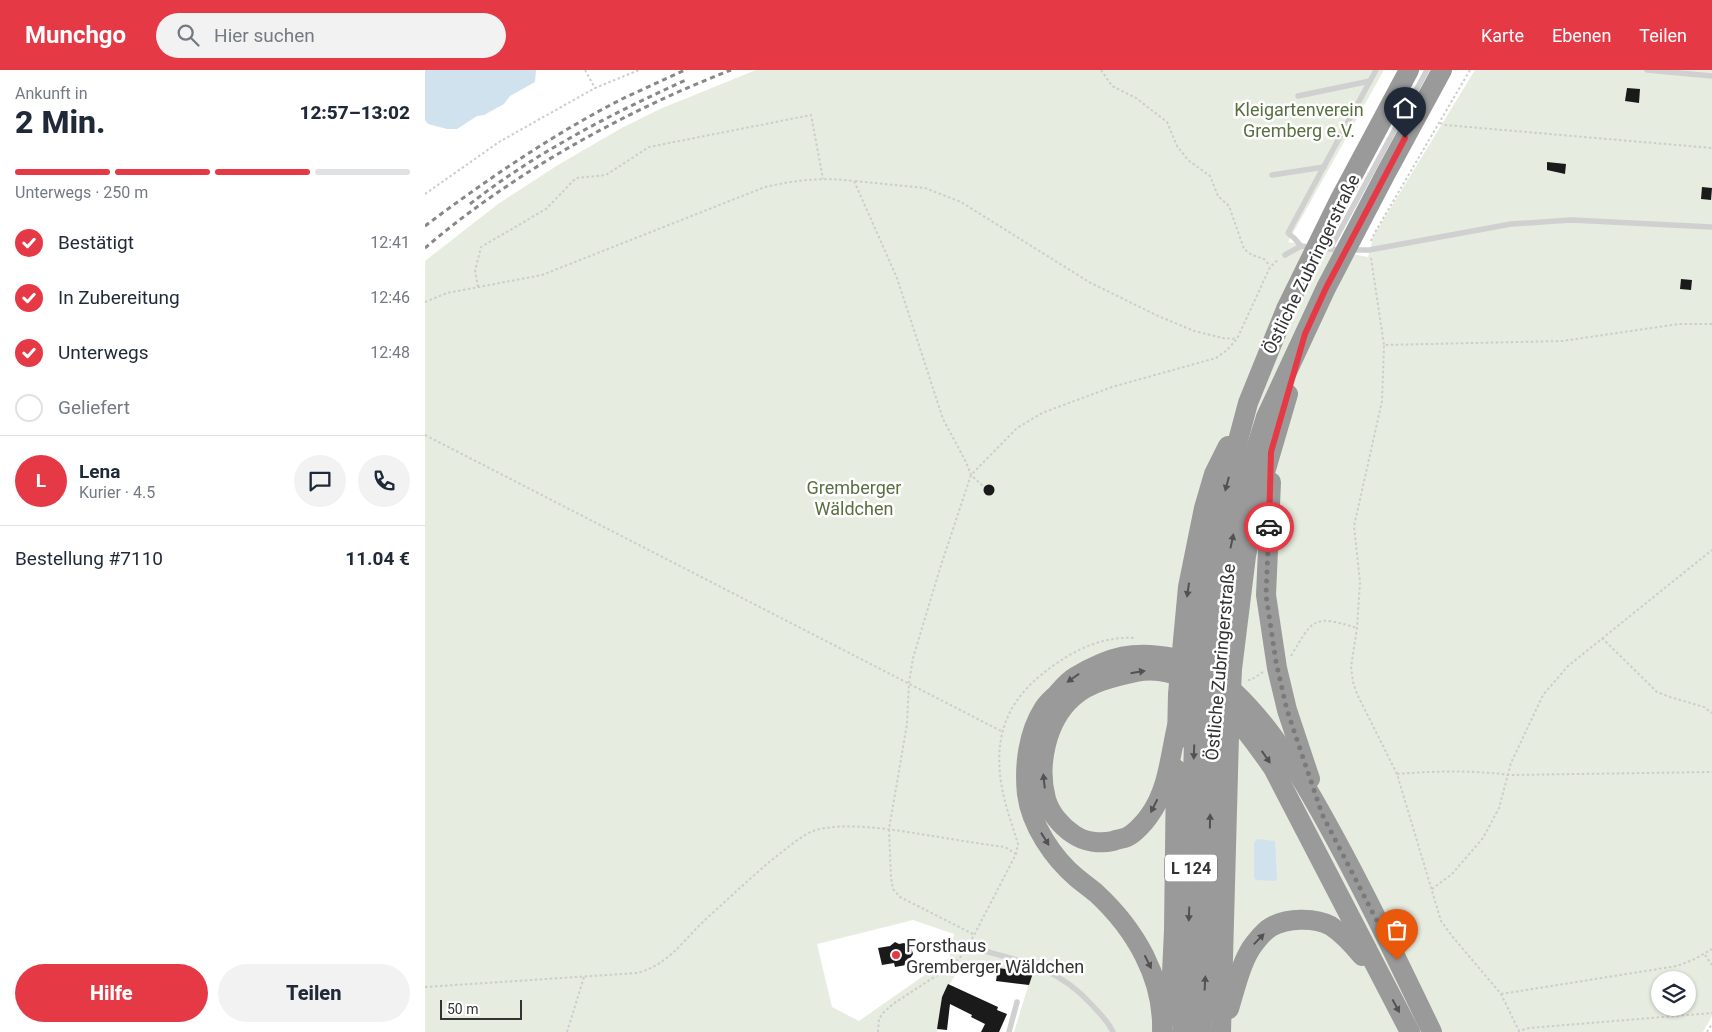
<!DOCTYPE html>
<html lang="de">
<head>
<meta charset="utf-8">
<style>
  body { margin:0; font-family:Roboto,sans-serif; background:#f2f2f3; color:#1f2937; height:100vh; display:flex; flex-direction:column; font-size:19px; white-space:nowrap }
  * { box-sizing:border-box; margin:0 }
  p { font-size:16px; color:#747a83 }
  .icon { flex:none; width:28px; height:28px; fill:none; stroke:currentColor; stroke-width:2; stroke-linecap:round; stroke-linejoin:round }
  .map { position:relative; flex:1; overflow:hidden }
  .details { display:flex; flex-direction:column; background:#fff; width:425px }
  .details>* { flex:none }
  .fabs { position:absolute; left:1226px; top:901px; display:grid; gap:10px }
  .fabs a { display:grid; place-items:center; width:45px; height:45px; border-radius:50%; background:#fff; box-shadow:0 1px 4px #0004; font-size:25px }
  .scale { position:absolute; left:15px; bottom:12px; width:82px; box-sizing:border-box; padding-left:5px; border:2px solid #333; border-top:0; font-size:14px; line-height:18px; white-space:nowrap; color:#333; -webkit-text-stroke:4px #fff; paint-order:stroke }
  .pin { position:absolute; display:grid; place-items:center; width:42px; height:42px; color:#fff; margin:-51px -21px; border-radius:50% 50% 50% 0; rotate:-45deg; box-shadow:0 0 5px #0007 }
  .pin .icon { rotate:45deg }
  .courier { position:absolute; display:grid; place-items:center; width:50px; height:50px; margin:-25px; border:4px solid #e63946; border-radius:50%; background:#fff; color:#222; box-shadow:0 1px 6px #0007 }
  .overview em { font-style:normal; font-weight:800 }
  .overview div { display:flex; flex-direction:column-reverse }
  .overview { display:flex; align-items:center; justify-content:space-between; height:85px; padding:0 15px }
  h1 { font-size:32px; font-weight:800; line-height:38px }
  .bar { display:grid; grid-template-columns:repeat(4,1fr); gap:8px 5px; align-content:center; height:60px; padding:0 15px }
  .bar i { height:6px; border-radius:4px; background:#e0e1e3 }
  .bar .selected { background:#e63946 }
  .bar p { grid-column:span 4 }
  .line { display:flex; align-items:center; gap:12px; padding:0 15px; border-top:1px solid #e0e1e3 }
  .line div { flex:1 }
  .round { display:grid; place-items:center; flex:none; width:52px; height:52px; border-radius:26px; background:#f2f2f3 }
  ol { padding:0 15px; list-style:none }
  li { display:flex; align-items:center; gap:15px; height:55px }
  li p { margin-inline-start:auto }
  li .icon { padding:5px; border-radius:50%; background:#e63946; color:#fff; stroke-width:4 }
  li:last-child { color:#747a83 }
  li i { width:28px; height:28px; border:2px solid #e0e1e3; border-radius:50% }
  .cta { display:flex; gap:10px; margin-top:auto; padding:10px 15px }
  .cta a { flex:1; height:58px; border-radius:30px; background:#e63946; color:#fff; font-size:20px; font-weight:800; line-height:58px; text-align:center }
  .cta a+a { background:#f2f2f3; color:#1f2937 }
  header { display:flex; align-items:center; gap:30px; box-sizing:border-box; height:70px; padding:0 25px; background:#e63946; color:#fff }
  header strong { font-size:24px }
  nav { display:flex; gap:28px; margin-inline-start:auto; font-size:18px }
  .search { width:350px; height:45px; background:#f2f2f3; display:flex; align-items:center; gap:12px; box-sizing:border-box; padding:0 18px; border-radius:28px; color:#747a83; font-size:19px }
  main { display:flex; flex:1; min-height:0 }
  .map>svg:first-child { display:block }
  .green { fill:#e6ecdf; fill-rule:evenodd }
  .water { fill:#cfe2ee }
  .building { fill:#1a1a1a }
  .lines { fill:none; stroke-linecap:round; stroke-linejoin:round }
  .path { stroke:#cdcdcd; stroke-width:2; stroke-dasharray:2.5 2.5; stroke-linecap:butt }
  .service { stroke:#d0d0d0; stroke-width:5.5 }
  .motorway { stroke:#9a9a9a; stroke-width:20 }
  .rail { stroke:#888; stroke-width:3; stroke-dasharray:5 4; stroke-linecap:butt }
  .oneway { fill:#525252 }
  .done { stroke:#7a7a7a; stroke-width:5; stroke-dasharray:0 9 }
  .route { stroke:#e63946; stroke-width:6 }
  .poi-dot { fill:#e63946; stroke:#fff; stroke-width:2 }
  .labels { text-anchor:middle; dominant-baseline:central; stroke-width:5; stroke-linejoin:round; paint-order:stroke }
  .shield { fill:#fff; stroke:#707070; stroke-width:1 }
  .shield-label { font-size:16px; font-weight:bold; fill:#333 }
  .park-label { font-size:18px; fill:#56703f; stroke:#fff }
  .street-label { font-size:18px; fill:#333; stroke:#fff }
  .poi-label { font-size:18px; fill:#333; stroke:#fff; text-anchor:start }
</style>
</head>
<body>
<header>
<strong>Munchgo</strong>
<div class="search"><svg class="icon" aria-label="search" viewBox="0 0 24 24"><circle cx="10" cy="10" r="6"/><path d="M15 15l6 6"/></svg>Hier suchen</div>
<nav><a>Karte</a><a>Ebenen</a><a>Teilen</a></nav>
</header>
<main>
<section class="details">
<div class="overview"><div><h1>2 Min.</h1><p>Ankunft in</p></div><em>12:57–13:02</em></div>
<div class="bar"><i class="selected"></i><i class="selected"></i><i class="selected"></i><i></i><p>Unterwegs · 250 m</p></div>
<ol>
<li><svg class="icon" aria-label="check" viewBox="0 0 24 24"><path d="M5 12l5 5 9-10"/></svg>Bestätigt<p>12:41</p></li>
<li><svg class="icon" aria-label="check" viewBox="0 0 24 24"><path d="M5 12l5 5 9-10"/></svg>In Zubereitung<p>12:46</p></li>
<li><svg class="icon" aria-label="check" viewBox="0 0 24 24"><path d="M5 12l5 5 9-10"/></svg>Unterwegs<p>12:48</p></li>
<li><i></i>Geliefert</li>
</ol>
<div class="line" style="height:90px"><b class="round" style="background:#e63946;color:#fff">L</b><div><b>Lena</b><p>Kurier · 4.5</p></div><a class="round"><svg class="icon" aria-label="chat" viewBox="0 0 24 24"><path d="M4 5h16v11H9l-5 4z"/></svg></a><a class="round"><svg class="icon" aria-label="phone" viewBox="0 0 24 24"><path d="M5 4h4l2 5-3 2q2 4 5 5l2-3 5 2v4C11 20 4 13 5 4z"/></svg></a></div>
<div class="line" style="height:65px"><div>Bestellung #7110</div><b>11.04 €</b></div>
<div class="cta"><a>Hilfe</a><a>Teilen</a></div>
</section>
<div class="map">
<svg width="1287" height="962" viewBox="0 0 1287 962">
  <rect width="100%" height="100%" fill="#fff"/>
  <!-- green -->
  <path class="green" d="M 331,0 L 959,0 L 863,172 L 943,187 L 949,165 L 1050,0 L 1287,0 L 1287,946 L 1278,962 L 589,962 L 607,904 L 548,894 L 538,896 L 537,894 L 517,927 L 512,962 L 0,962 L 0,191 L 73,134 L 133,95 L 195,59 L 235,39 ZM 488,850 L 529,864 L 524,888 L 434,951 L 407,937 L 392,874 ZM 1235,910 L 1262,910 L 1262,938 L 1235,938 Z"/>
  <!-- water -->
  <g class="water">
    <polygon points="0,0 111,0 110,12 85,26 79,34 59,45 52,46 32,59 22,59 3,54 0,50"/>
    <polygon points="832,769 850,771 852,809 850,811 831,810 829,808 829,773"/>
  </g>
  <!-- building -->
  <g class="building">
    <polygon points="1202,18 1215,19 1214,33 1200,31"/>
    <polygon points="1122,92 1141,94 1140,104 1122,100"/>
    <polygon points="1277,117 1287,118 1286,130 1276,129"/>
    <polygon points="1256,209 1267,210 1266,220 1255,219"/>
    <circle cx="564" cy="420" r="5.5"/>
    <polygon points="470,872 474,874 479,873 486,877 488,884 484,890 480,891 481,895 470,897 469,893 457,895 453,878 465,876"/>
    <polygon points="573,898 608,903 604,915 571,911"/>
    <polygon points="523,914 573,937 572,940 582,944 574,962 556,962 560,954 546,947 547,945 525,934 522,960 512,959 517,927"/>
  </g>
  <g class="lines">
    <!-- path -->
    <g class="path">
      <polyline points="160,0 170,18 214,0"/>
      <polyline points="676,0 687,16 711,28 742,52 752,76 763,90 785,106 793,126 804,136 819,179 827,185 839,189 845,196"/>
      <polyline points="1015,53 1020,55 1287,78"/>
      <polyline points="430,111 500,118 536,132 664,212 731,245 769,261 798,268 812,269"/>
      <polyline points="0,124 74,72 170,18"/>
      <polyline points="946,171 949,164 1045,0"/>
      <polyline points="946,188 959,275"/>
      <polyline points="53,217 50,201 56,177 121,139 151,108 181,105 224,77 386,45 398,109"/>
      <path d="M 0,232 L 22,223 L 117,205 L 340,117 C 370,110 398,107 429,111 L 472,208 L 518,349 L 541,392 L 546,405 L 559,417"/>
      <polyline points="1287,254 1254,254 1137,271 959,275 957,331 929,456 935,512 932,558 926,597 928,612 932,624 972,704 1016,851 1027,866 1076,924 1094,961 1104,958 1287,943"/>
      <polyline points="0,365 578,662"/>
      <polyline points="1177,568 1232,622 1245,627 1279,637 1287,643"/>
      <path d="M 866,586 C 888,549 888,544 932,558"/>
      <polyline points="823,610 826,610 838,602"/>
      <path d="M 972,704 C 1010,701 1046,700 1084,705 L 1287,702"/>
      <polyline points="1007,819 1027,804 1058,768 1074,738 1086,693 1118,625 1143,596 1287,480"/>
      <polyline points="548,864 475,827 468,819 466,808 464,759 482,654 484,613 488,588 516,495 546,405 592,358 617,343 687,317 791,288 802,280 812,269 845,197 854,189"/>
      <path d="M 547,869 L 591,784 L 593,774 C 587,754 579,733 576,712 C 568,657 588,623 632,593 C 655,577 682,566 710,568"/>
      <polyline points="1280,885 1287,895"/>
      <path d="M 0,917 L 212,903 C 244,895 259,869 282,848 C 309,824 334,799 362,778 C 371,771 381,763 391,760 C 424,751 475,761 508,766 C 532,770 556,774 580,777 L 591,784"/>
      <polyline points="1076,924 1252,896 1270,889 1287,879"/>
      <polyline points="142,962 159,907"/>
      <polyline points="453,962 454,949 458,943 468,934 529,894 540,882"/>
      <polyline points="1282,962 1287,954"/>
    </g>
    <!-- service -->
    <g class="service">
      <polyline points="1222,0 1287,6"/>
      <polyline points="873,26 945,11 951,0"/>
      <polyline points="847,105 899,97"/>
      <polyline points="876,176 869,168 863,163 945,11"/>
      <polyline points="905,179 1002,0"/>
      <polyline points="925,180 944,180 1086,154 1146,150 1287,157"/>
      <polyline points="860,185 876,176 915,180"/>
      <path d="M 545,877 C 594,891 631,895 667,935 C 675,944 683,951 688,962"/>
      <polyline points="584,962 592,932"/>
    </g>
    <!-- motorway -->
    <g class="motorway">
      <polyline points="846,412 841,525 852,598 862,640 885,709"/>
      <path d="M 752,656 C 745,686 743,721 724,746 C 720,752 709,764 702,767 C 698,769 692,769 688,771 C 675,774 659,772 648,764 C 636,756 625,743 621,729 C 612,695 621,651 648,627 C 665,612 689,607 711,602 C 772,590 818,655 848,698 L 985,962"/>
      <polyline points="752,670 753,624 763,517 779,438 789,404 803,376"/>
      <path d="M 804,939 C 810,919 817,889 829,874 C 833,869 840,860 846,857 C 861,848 890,847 906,856 C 918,864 928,875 937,886"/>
      <polyline points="745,947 749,860 751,699"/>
      <path d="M 737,962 C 739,908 710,859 671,823 C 665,818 658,813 652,808 C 628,788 606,755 602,724 C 599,695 603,663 619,638 C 622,633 628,628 632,624 C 638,617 643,611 650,607 C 685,586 709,580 749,588 C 760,590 772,593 782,598 C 792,604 800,613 808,621 C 838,649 859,681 880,715 C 927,795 967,879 1007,962"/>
      <polyline points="757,962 764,861 770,633 774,579 786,481 795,438 823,333 861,239 915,129 984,0"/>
      <polyline points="776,962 783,865 788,648 792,589 804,484 818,420 841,347 901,218 961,103 1017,0"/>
      <polyline points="796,962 804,666 807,599 821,486 834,423 863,324"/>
    </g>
    <!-- rail -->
    <g class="rail">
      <path d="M 45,134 C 110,83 186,44 261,10"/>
      <path d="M 0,156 C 61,110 133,61 201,27 C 221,18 240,9 260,0"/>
      <path d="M 0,178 C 86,104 200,41 306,0"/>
    </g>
  </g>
  <!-- one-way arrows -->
  <defs><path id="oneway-solid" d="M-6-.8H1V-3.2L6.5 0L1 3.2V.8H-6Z" transform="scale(1.25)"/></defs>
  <g class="oneway">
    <use href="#oneway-solid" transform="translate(802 414) rotate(105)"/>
    <use href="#oneway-solid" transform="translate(807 471) rotate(-78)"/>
    <use href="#oneway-solid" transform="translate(763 520) rotate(98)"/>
    <use href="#oneway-solid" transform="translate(713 602) rotate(-9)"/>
    <use href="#oneway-solid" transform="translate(648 608) rotate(145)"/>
    <use href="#oneway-solid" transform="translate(769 682) rotate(92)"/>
    <use href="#oneway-solid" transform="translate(841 687) rotate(55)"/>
    <use href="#oneway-solid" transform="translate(619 711) rotate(-96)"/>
    <use href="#oneway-solid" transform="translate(729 736) rotate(117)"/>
    <use href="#oneway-solid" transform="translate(785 751) rotate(-89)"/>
    <use href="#oneway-solid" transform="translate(620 769) rotate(58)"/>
    <use href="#oneway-solid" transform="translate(764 844) rotate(92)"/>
    <use href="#oneway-solid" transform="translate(834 869) rotate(-46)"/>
    <use href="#oneway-solid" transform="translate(723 892) rotate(63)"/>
    <use href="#oneway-solid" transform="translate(780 913) rotate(-87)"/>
    <use href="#oneway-solid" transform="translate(971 936) rotate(62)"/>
  </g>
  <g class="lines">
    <!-- done -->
    <polyline class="done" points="844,457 841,525 851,592 862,640 897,744 972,890"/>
    <!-- route -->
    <polyline class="route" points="844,457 846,382 880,264 901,218 980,68"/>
  </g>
  <!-- markers -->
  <circle class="poi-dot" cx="471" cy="885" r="5"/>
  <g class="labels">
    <!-- shield labels -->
    <rect class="shield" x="740" y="784.5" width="52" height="27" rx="4"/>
    <g class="shield-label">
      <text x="766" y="798">L 124</text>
    </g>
    <!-- park labels -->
    <g class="park-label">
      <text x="874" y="39">Kleigartenverein<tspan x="874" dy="21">Gremberg e.V.</tspan></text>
      <text x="429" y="417">Gremberger<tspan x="429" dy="21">Wäldchen</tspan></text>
    </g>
    <!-- street labels -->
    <g class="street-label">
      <text transform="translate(886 194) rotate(-64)">Östliche Zubringerstraße</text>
      <text transform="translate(795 592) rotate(-85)">Östliche Zubringerstraße</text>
    </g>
    <!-- poi labels -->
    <g class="poi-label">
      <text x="481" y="875">Forsthaus<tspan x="481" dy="21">Gremberger Wäldchen</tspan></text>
    </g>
  </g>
</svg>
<div class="fabs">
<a><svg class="icon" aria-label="layers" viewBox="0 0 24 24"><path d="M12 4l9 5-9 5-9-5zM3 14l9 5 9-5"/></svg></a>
</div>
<div class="scale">50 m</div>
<div class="pin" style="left:972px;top:890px;background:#ea580c"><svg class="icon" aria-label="bag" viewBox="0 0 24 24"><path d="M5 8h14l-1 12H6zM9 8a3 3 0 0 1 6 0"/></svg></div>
<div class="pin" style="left:980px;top:68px;background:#1f2937"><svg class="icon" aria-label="home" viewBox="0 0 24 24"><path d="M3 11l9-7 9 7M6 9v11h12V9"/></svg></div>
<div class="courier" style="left:844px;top:457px"><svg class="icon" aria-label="car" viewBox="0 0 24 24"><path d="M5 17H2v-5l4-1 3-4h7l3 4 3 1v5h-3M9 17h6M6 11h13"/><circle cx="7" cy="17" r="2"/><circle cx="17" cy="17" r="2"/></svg></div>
</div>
</main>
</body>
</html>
